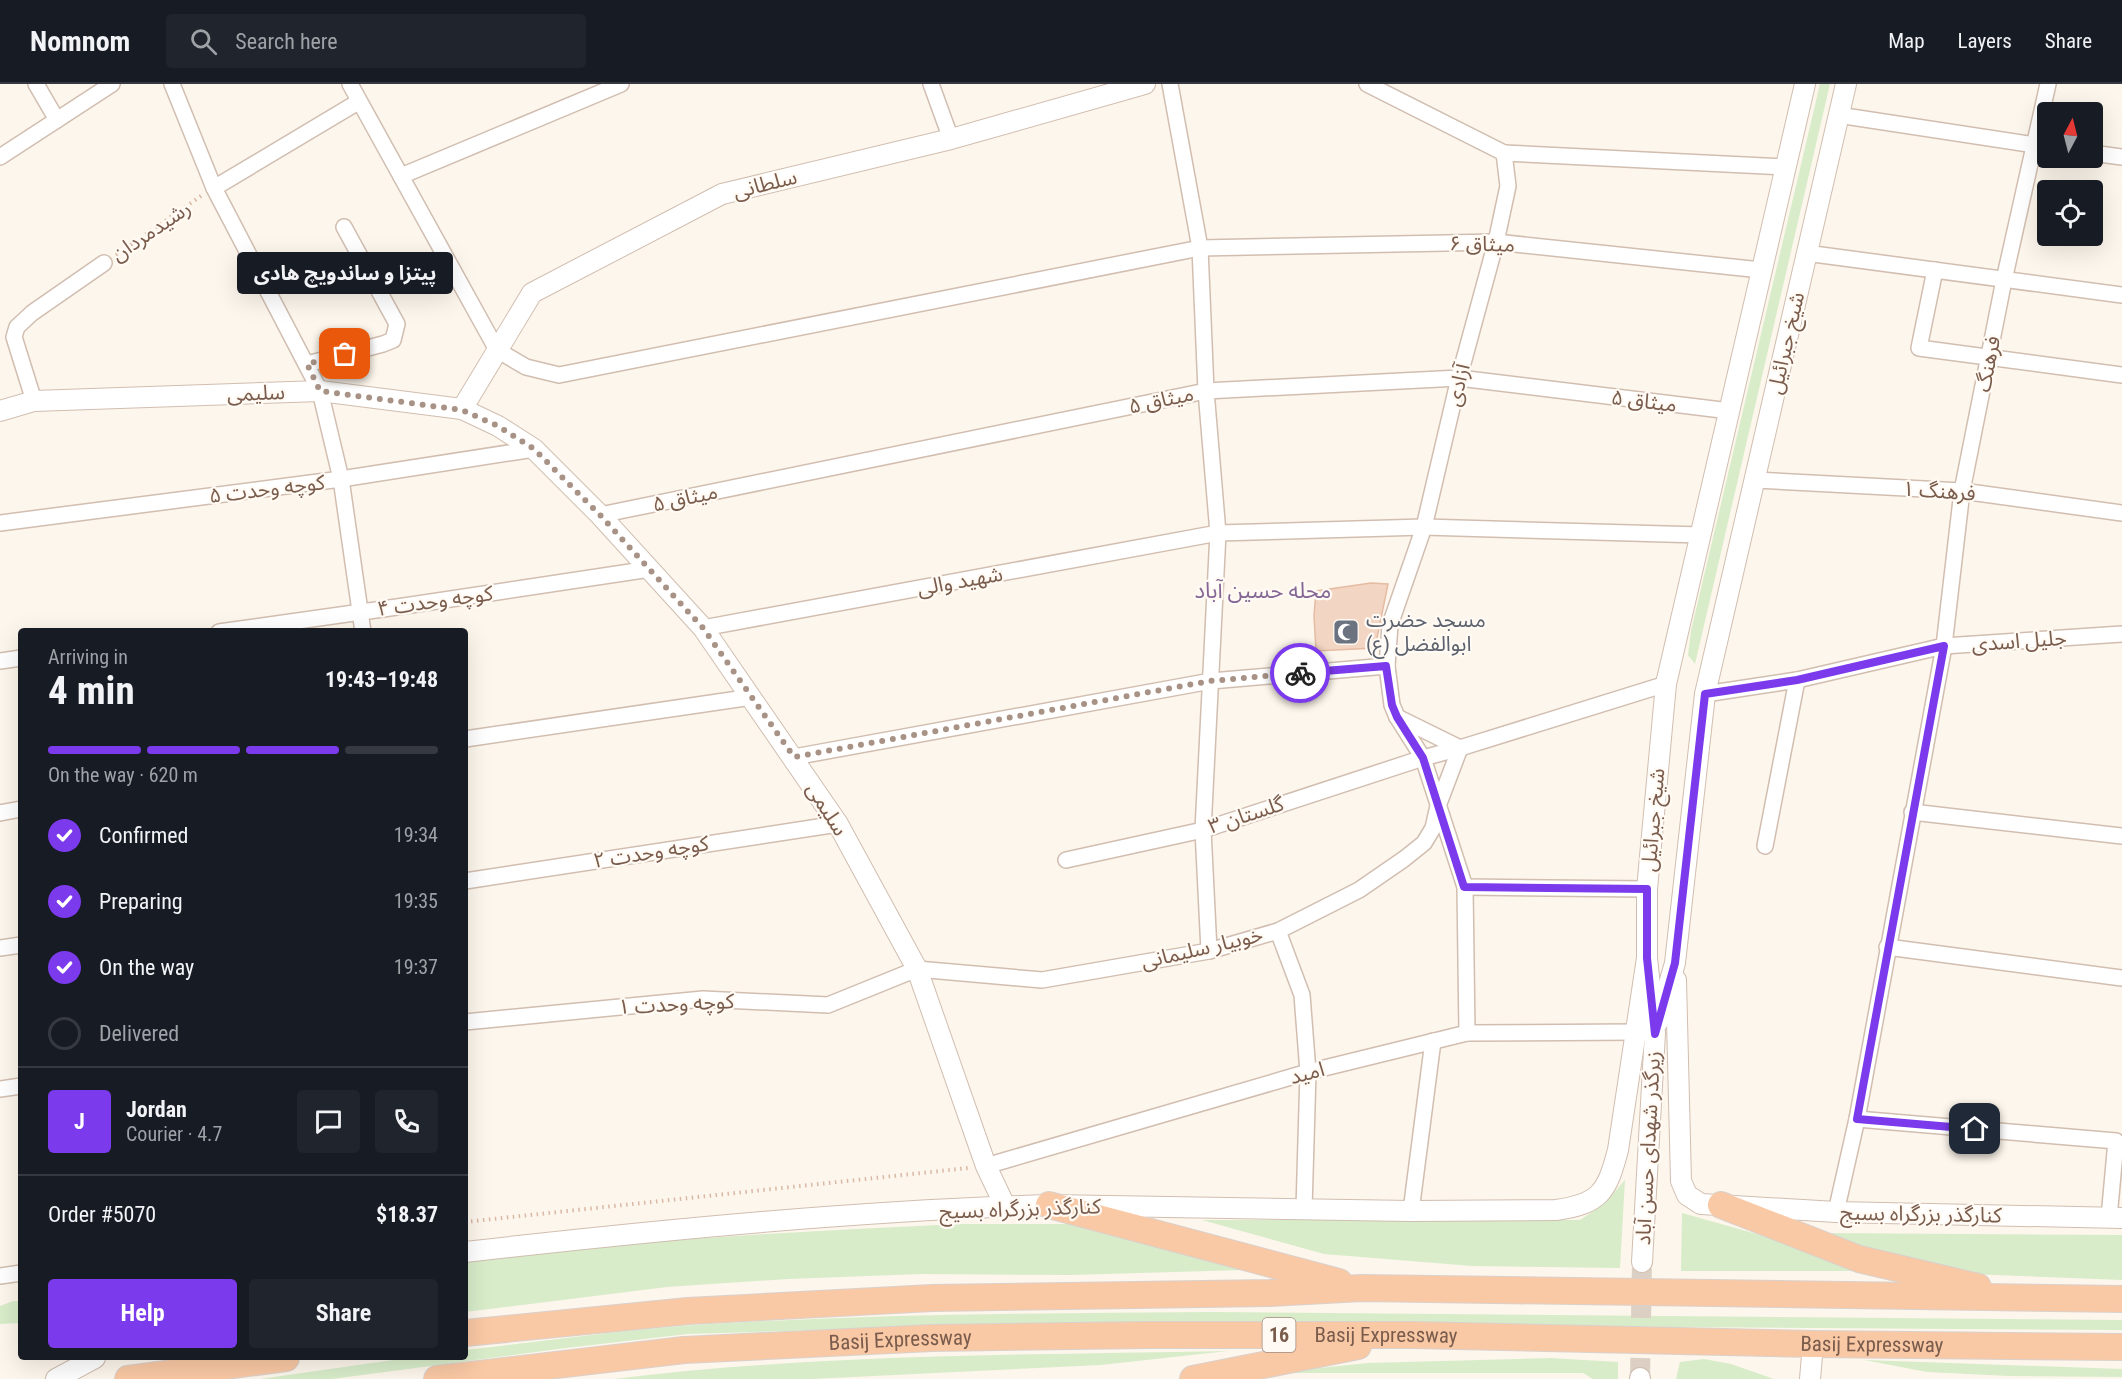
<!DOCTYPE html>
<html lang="en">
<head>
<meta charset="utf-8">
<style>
  body { margin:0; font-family:"Roboto Condensed","Noto Sans Arabic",sans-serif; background:#20242c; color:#f1f3f6; height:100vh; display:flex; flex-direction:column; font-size:22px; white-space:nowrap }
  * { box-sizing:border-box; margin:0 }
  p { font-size:20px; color:#9ea1a6 }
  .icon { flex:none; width:33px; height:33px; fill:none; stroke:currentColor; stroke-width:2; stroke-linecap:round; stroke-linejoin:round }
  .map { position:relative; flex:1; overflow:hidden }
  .side { position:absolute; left:18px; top:544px; width:450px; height:732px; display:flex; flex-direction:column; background:#171b24; border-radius:6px; box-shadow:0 6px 24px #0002 }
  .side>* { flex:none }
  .needle { width:39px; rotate:7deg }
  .tools { position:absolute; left:2037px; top:18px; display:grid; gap:12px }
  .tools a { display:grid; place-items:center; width:66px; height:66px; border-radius:6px; background:#171b24; box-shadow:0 6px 24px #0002; font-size:30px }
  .pin { position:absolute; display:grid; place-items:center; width:51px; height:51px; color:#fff; margin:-26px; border-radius:12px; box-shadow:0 3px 9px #0006 }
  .courier { position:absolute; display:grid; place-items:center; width:60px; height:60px; margin:-30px; border:4px solid #7c3aed; border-radius:50%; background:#fff; color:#222; box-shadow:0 2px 8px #0007 }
  .bubble { position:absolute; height:42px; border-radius:6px; background:#171b24; box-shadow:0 6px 24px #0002; font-size:20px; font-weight:700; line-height:42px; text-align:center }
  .head em { font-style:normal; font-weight:700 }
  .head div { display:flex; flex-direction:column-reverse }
  .head { display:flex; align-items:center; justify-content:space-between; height:102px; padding:0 30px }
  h1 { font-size:39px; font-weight:700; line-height:45px }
  .bar { display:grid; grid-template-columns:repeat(4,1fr); gap:9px 6px; align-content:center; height:72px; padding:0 30px }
  .bar i { height:8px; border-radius:4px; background:#363941 }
  .bar .active { background:#7c3aed }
  .bar p { grid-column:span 4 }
  .line { display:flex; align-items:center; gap:15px; padding:0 30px; border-top:2px solid #363941 }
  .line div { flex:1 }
  .round { display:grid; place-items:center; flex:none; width:63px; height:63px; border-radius:6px; background:#20242c }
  ol { padding:0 30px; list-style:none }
  li { display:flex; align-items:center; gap:18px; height:66px }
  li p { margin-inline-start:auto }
  li .icon { padding:6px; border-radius:50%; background:#7c3aed; color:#fff; stroke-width:4 }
  li:last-child { color:#9ea1a6 }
  li i { width:33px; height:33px; border:3px solid #363941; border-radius:50% }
  .cta { display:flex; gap:12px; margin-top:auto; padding:12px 30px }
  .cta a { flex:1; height:69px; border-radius:6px; background:#7c3aed; color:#fff; font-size:24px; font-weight:700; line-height:69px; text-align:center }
  .cta a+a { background:#20242c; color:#f1f3f6 }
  header { display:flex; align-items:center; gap:36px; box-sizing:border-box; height:84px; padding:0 30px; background:#171b24; border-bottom:2px solid #363941 }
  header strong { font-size:28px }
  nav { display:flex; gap:33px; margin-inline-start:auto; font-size:21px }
  .search { width:420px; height:54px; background:#20242c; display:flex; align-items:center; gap:15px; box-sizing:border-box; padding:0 21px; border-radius:6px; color:#9ea1a6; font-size:22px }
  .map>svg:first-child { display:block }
  .green { fill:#d8ecc9 }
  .building { fill:#f3d5c3; stroke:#e6bba3; stroke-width:1.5 }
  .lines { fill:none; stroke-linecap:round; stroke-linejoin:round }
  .tertiary-tunnel { stroke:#dcd0c4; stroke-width:20; stroke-dasharray:20 10; stroke-linecap:butt }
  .minor-casing { stroke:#d1beb0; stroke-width:18 }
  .tertiary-casing { stroke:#d1beb0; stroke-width:22 }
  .trunk-casing { stroke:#dad1cd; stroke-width:28 }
  .path { stroke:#d9b8a5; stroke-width:4; stroke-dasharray:1.5 4.5; stroke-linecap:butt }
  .minor { stroke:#fff; stroke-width:15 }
  .tertiary { stroke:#fff; stroke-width:20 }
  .trunk { stroke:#f9c8a4; stroke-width:26 }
  .done { stroke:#a89285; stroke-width:6; stroke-dasharray:0 10.8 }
  .route { stroke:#7c3aed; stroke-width:8 }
  .labels { text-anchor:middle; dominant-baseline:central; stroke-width:4.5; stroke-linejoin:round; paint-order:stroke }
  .shield { fill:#fffaf3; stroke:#a28b7f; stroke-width:1.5 }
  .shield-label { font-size:20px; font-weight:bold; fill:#7a5c4d }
  .street-label { font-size:21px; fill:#7a5c4d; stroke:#fffaf3 }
  .worship-label { font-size:21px; fill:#5b616d; stroke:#fffaf3; text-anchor:start }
  .neighbourhood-label { font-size:22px; fill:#846695; stroke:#fffaf3 }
</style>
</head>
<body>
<header>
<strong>Nomnom</strong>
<div class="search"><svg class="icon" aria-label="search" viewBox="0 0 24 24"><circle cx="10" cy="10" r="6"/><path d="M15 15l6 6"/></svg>Search here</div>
<nav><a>Map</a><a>Layers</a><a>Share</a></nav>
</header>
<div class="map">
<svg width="2122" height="1295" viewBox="0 0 2122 1295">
  <rect width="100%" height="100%" fill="#fdf6ec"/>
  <!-- green -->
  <g class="green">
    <polygon points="1820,0 1830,0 1695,580 1688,571 1691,547"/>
    <polygon points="1625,1096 1620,1184 1472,1182 1324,1170 1202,1136 1580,1136 1604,1120"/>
    <polygon points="1682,1129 1888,1187 1681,1187"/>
    <path d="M 958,1140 L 1078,1140 L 1158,1161 L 1243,1186 L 1071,1191 L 922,1190 L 788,1195 L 667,1203 L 465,1228 L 465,1177 C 628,1156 793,1148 958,1140 Z"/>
    <polygon points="1826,1149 2122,1151 2122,1196 1968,1190 1870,1165"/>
    <polygon points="13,1217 21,1217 21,1239 0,1240 0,1222"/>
    <path d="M 1213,1228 L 2122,1236 L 2122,1246 L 1667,1243 L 1437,1239 L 958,1242 L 688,1250 L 566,1264 L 332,1295 L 260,1295 L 407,1274 L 465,1274 L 465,1266 C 546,1257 627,1245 709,1240 C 877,1230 1045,1229 1213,1228 Z"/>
    <path d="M 1228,1267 L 1101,1281 L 812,1295 L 613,1295 C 817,1270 1022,1271 1228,1267 Z"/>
    <polygon points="1550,1274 1618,1278 1618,1295 1593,1295 1583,1289 1271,1289 1368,1279"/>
    <polygon points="1704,1275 1731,1280 1774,1295 1676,1295 1680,1278"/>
    <polygon points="1864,1276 2122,1285 2122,1293 2009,1292 1927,1288"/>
  </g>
  <!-- building -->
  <polygon class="building" points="1371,499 1388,500 1375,564 1316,567 1314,532 1316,507"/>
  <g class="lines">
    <!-- tertiary-tunnel -->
    <polyline class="tertiary-tunnel" points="1640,1294 1642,1178"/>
    <defs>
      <g id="minor">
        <polyline points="36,0 57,36"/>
        <polyline points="172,0 214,104 320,307 341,395 363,548"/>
        <polyline points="350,0 497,266 526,283 559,291 1200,164 1496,158 1761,186"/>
        <polyline points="931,0 951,55"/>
        <polyline points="1170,0 1200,164 1206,307 1218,449 1203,746 1209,867"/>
        <polyline points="1367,0 1504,69 1508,102 1496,158 1459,294 1424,443 1390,541 1387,582 1392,621 1397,633 1423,674 1465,803 1467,949"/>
        <polyline points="1838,31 2048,63"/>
        <polyline points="1504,69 1785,83"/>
        <polyline points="2092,69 2122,73"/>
        <polyline points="0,73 112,0"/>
        <polyline points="401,92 621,0"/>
        <polyline points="214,104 358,18"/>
        <polyline points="1806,169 2122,211"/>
        <polyline points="1935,186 1919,264 2122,291"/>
        <polyline points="307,280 383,260 393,256 397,240 344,143"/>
        <polyline points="34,317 14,253 17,243 32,229 104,179"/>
        <polyline points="1755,396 1962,407 2122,429"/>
        <polyline points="600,431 1206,307 1459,294 1730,327"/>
        <polyline points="0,439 341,395 534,365"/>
        <polyline points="703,544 1218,449 1424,443 1701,451"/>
        <polyline points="219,548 404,522 650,485"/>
        <polyline points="0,577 21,574"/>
        <polyline points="1705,610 1797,596 1944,562 2122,550"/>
        <polyline points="465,655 752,613"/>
        <polyline points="794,673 1211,597 1387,582"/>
        <polyline points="1912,728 2122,752"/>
        <polyline points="0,729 21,725"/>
        <polyline points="1765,762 1797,596"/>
        <polyline points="1066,776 1203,746 1423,674 1460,664 1666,600"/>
        <polyline points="465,797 838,740"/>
        <polyline points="1465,803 1647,805"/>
        <polyline points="1278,847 1302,911 1308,988 1304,1125"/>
        <polyline points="1887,863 2122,894"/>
        <polyline points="0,864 21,861"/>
        <polyline points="465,938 703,915 828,921 917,885 1042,896 1209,867 1278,847 1359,806 1404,775 1424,759 1433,744 1438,722 1460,664 1397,633"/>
        <polyline points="0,1005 21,1002"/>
        <polyline points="1857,1035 2116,1057 2109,1134"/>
        <polyline points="986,1082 1308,988 1467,949 1636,948"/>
        <polyline points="1411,1127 1433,957"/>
        <polyline points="1836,1128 1857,1035 1944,562 1962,407 2004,196 2048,0"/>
        <polyline points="0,1192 21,1189"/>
      </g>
      <g id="tertiary">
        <polyline points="462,325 532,209 722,110 951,55 1145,0"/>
        <polyline points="0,327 34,317 320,307 462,325 498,342 534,365 600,431 703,544 838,740 917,885 986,1082 1005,1122"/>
        <polyline points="1676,896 1681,1097 1687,1111 1701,1120 1836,1128 2122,1134"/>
        <polyline points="1658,938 1675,879 1705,610 1846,0"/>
        <path d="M 465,1168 C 659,1146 854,1127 1049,1121 L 1411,1127 L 1556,1126 C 1600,1120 1607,1108 1618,1066 L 1647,874"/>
        <polyline points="1642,1178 1655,949 1647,874 1647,805 1666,600 1805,0"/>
        <polyline points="1640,1294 1640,1295"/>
        <polyline points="56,1295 95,1274"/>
        <polyline points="1810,1295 1813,1260"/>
      </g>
      <g id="trunk">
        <polyline points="1049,1121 1339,1198"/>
        <polyline points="1721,1121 1859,1175 1978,1203"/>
        <polyline points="465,1249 688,1227 932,1214 1270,1209 1362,1204 2122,1215"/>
        <polyline points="128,1295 286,1274"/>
        <path id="s1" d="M 437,1295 L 684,1266 L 932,1254 L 1148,1251 L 1412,1251 L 1813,1260 L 2122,1263"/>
        <polyline points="1193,1295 1358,1262"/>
      </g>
    </defs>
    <!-- minor casing -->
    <use href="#minor" class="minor-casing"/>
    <!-- tertiary casing -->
    <use href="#tertiary" class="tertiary-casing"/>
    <!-- trunk casing -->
    <use href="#trunk" class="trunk-casing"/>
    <!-- path -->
    <g class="path">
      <polyline points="116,171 201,112"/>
      <polyline points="465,1138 968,1084"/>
    </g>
    <!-- minor -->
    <use href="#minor" class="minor"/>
    <!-- tertiary -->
    <use href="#tertiary" class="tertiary"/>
    <!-- trunk -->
    <use href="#trunk" class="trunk"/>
  </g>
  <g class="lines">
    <!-- done -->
    <polyline class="done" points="345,270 307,280 320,307 462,326 498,342 534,365 600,431 703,544 794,673 1210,597 1300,589"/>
    <!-- route -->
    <polyline class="route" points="1300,589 1386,582 1392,621 1397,633 1423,674 1464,803 1647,805 1647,874 1655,950 1675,879 1705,610 1797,596 1944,562 1857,1035 1975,1045"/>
  </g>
  <!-- icons -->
  <defs>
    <symbol id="mosque-square" viewBox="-11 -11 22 22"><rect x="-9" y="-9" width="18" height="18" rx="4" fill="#6b7280" stroke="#fffaf3"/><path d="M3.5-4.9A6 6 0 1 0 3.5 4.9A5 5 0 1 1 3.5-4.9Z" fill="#fff"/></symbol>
  </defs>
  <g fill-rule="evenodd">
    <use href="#mosque-square" x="1331" y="533" width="30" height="30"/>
  </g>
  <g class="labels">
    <!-- shield labels -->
    <rect class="shield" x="1262.5" y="1234" width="33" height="34" rx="4.5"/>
    <g class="shield-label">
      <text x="1279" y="1251">16</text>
    </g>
    <!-- street labels -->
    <g class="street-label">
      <text transform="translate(765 100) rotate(-14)">سلطانی</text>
      <text transform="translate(151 147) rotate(-34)">رشیدمردان</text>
      <text transform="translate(1482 160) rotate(1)">میثاق ۶</text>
      <text transform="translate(1786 259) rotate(-77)">شیخ جبرائیل</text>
      <text transform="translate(1988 280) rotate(-79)">فرهنگ</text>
      <text transform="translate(1458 301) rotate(-76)">آزادی</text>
      <text transform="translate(256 309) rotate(-2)">سلیمی</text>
      <text transform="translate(1161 316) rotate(-12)">میثاق ۵</text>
      <text transform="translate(1644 317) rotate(7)">میثاق ۵</text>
      <text transform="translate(267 405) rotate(-7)">کوچه وحدت ۵</text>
      <text transform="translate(1939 407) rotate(4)">فرهنگ ۱</text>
      <text transform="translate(685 414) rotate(-12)">میثاق ۵</text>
      <text transform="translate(960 497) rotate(-10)">شهید والی</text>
      <text transform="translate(435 517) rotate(-8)">کوچه وحدت ۴</text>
      <text transform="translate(2019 557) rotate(-4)">جلیل اسدی</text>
      <text transform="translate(827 725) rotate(58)">سلیمی</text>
      <text transform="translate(1246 731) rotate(-18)">گلستان ۳</text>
      <text transform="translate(1653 736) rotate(-85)">شیخ جبرائیل</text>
      <text transform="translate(651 768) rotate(-9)">کوچه وحدت ۲</text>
      <text transform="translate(1202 864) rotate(-13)">خوبیار سلیمانی</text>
      <text transform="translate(676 920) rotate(-3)">کوچه وحدت ۱</text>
      <text transform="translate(1307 989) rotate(-15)">امید</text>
      <text transform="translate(1648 1064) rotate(-87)">زیرگذر شهدای حسن آباد</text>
      <text transform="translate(1020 1125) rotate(-2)">کنارگذر بزرگراه بسیج</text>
      <text transform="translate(1921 1130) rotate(1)">کنارگذر بزرگراه بسیج</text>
      <text stroke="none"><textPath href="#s1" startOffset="951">Basij Expressway</textPath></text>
      <text stroke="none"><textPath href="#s1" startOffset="465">Basij Expressway</textPath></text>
      <text stroke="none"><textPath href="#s1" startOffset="1437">Basij Expressway</textPath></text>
    </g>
    <!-- worship labels -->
    <g class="worship-label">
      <text x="1366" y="536">مسجد حضرت<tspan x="1366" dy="24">ابوالفضل (ع)</tspan></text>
    </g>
    <!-- neighbourhood labels -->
    <g class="neighbourhood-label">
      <text x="1263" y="506">محله حسین آباد</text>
    </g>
  </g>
</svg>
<div class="tools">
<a><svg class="needle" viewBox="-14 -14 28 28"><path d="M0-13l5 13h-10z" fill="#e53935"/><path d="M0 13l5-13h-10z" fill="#9ea1a6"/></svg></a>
<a><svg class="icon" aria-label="locate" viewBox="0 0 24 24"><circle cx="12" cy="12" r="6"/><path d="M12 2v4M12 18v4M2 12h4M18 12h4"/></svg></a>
</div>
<div class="pin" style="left:345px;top:270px;background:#ea580c"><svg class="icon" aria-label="bag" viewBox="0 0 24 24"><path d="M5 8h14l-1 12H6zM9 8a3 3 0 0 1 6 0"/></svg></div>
<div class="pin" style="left:1975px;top:1045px;background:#1f2937"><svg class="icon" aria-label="home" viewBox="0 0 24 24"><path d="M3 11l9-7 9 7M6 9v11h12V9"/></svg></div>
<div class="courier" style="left:1300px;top:589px"><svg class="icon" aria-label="bike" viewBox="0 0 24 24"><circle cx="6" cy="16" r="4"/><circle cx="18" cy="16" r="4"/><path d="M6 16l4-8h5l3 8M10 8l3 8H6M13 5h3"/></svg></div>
<div class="bubble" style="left:237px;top:168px;width:216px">پیتزا و ساندویچ هادی</div>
<section class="side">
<div class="head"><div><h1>4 min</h1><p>Arriving in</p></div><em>19:43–19:48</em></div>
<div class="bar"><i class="active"></i><i class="active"></i><i class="active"></i><i></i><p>On the way · 620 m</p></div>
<ol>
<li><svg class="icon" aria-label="check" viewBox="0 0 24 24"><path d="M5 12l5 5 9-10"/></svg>Confirmed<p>19:34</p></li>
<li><svg class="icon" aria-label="check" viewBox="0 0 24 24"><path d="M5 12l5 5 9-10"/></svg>Preparing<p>19:35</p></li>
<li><svg class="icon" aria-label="check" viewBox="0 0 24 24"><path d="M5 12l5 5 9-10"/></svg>On the way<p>19:37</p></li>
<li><i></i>Delivered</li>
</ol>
<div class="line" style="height:108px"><b class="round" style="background:#7c3aed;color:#fff">J</b><div><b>Jordan</b><p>Courier · 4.7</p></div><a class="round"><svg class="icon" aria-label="chat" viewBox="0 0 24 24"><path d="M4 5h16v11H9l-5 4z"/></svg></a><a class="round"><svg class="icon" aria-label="phone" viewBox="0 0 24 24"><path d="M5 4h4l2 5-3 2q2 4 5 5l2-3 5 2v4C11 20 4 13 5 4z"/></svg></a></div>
<div class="line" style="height:78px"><div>Order #5070</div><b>$18.37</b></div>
<div class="cta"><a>Help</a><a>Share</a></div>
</section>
</div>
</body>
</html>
